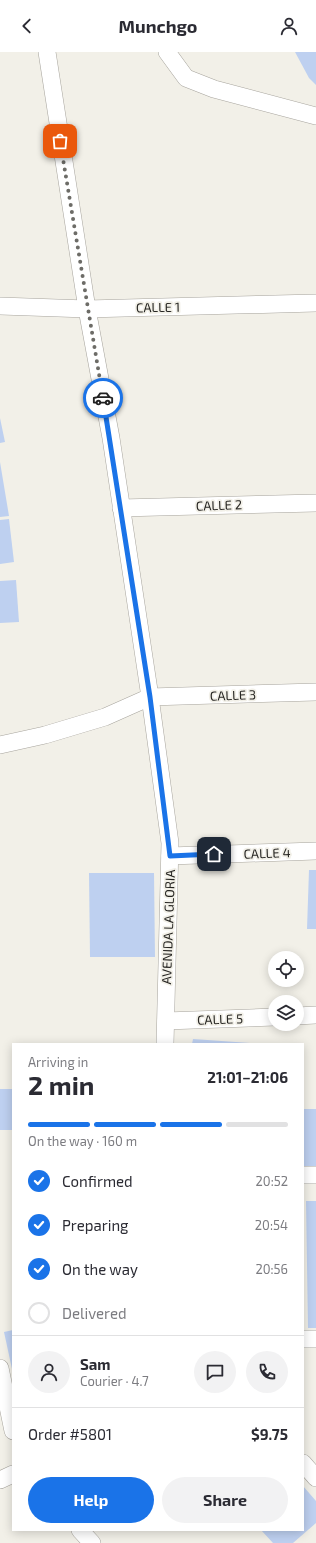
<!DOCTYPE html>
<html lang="en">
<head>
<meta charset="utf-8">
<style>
  body { margin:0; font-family:"Exo 2",sans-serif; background:#f2f2f3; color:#2b2b33; height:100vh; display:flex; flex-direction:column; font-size:15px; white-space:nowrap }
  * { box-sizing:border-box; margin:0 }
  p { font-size:13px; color:#7c7c81 }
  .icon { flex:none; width:22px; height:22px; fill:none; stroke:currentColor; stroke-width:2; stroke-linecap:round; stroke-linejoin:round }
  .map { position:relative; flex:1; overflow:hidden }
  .drawer { position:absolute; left:12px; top:991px; width:292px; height:488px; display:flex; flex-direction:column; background:#fff; border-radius:0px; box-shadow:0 2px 10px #0003 }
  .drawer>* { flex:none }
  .fabs { position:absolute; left:268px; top:899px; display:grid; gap:8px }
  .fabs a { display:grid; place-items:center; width:36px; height:36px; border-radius:50%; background:#fff; box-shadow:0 2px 10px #0003; font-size:20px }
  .pin { position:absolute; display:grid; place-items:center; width:34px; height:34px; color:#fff; margin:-17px; border-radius:8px; box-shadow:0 2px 6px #0006 }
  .courier { position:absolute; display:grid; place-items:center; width:40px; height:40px; margin:-20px; border:3px solid #1a73e8; border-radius:50%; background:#fff; color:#222; box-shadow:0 1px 5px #0007 }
  .headline em { font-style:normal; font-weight:700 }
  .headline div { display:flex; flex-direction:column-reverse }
  .headline { display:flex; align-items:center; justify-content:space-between; height:68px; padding:0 16px }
  h1 { font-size:26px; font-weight:700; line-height:30px }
  .bar { display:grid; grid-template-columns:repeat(4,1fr); gap:6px 4px; align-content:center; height:48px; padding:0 16px }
  .bar i { height:5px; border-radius:3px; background:#e1e1e2 }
  .bar .current { background:#1a73e8 }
  .bar p { grid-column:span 4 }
  .line { display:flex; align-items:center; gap:10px; padding:0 16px; border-top:1px solid #e1e1e2 }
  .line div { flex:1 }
  .round { display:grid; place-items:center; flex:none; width:42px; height:42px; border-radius:21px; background:#f2f2f3 }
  ol { padding:0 16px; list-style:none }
  li { display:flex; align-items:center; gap:12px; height:44px }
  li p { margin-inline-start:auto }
  li .icon { padding:4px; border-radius:50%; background:#1a73e8; color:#fff; stroke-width:4 }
  li:last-child { color:#7c7c81 }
  li i { width:22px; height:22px; border:2px solid #e1e1e2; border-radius:50% }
  .cta { display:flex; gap:8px; margin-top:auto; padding:8px 16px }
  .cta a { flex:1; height:46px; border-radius:24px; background:#1a73e8; color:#fff; font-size:16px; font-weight:700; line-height:46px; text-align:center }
  .cta a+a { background:#f2f2f3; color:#2b2b33 }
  header { display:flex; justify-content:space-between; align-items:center; height:52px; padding:0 16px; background:#fff; font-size:18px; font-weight:700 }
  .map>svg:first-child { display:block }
  .building { fill:#bed0f0 }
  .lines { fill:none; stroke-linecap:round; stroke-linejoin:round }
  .street-casing { stroke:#a7a49d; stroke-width:18 }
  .street { stroke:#fff; stroke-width:17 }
  .done { stroke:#6d6c67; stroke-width:4; stroke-dasharray:0 7.2 }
  .route { stroke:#1a73e8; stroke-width:5 }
  .labels { text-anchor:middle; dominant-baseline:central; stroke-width:3.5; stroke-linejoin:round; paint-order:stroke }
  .street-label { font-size:13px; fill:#262522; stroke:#f2f0e8 }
</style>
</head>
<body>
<header><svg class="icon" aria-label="back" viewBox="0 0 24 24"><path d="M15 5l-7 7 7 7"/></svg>Munchgo<svg class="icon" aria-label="person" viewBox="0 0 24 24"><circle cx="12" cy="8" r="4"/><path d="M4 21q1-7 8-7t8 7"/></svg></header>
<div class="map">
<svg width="316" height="1491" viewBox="0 0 316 1491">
  <rect width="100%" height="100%" fill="#f2f0e8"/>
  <!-- building -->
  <g class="building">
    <polygon points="295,0 316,0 316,33 309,26"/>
    <polygon points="0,366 5,390 0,391"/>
    <polygon points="0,410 9,464 0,465"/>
    <polygon points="9,467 14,510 0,512 0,468"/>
    <polygon points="16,528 19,570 0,571 0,529"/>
    <polygon points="309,818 316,818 316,877 307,877"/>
    <polygon points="89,821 154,821 155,905 90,905"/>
    <polygon points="193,987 250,991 250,992 192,992"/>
    <rect x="0" y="1037" width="13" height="41"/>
    <polygon points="303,1057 316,1057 316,1115 303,1116"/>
    <polygon points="306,1149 316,1149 316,1276 308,1276"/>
    <polygon points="13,1278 13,1317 12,1317 4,1280"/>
    <polygon points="303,1434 316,1449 316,1471 293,1491 273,1491 261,1478 303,1478"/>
  </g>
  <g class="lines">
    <defs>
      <g id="street">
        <polyline points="47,0 87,257 111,386 150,645 170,791 165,992"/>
        <polyline points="167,0 186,26 214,37 316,64"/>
        <polyline points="0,254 87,257 316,251"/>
        <polyline points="121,456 316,451"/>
        <polyline points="0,693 45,683 105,665 150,645 316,640"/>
        <polyline points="170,804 316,799"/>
        <polyline points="297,964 316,963"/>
        <polyline points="166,969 275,965"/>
        <polyline points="303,1123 316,1123"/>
        <polyline points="303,1287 316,1287"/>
        <polyline points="0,1316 13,1379"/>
        <polyline points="303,1411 316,1426"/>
        <polyline points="0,1428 13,1422"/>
        <polyline points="80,1478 92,1491"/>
      </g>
    </defs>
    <!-- street casing -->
    <use href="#street" class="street-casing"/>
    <!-- street -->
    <use href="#street" class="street"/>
  </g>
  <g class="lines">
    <!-- done -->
    <polyline class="done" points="60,89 103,346"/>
    <!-- route -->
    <polyline class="route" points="103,346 150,645 170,804 214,802"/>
  </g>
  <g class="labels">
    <!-- street labels -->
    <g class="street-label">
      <text transform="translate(158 255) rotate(-1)">CALLE 1</text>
      <text transform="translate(219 453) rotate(-2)">CALLE 2</text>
      <text transform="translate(233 643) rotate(-2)">CALLE 3</text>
      <text transform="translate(267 801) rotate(-2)">CALLE 4</text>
      <text transform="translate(168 875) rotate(-88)">AVENIDA LA GLORIA</text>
      <text transform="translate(220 967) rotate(-2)">CALLE 5</text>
    </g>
  </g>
</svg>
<div class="fabs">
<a><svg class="icon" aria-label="locate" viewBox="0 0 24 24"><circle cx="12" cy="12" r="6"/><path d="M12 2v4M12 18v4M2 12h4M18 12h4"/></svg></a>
<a><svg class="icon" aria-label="layers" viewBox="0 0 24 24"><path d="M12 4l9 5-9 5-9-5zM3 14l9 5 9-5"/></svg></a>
</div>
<div class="pin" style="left:60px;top:89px;background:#ea580c"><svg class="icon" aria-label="bag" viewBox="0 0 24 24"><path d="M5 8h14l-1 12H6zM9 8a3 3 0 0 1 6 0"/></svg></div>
<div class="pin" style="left:214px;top:802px;background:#1f2937"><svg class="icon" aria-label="home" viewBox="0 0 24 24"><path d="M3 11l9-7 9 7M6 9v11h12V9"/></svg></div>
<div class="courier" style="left:103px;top:346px"><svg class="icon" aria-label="car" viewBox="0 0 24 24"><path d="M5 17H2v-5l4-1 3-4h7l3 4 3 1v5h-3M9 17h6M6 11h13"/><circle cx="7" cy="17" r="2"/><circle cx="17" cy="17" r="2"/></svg></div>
<section class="drawer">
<div class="headline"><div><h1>2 min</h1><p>Arriving in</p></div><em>21:01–21:06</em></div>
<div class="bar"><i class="current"></i><i class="current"></i><i class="current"></i><i></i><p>On the way · 160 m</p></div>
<ol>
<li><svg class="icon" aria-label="check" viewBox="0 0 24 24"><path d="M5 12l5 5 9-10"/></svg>Confirmed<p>20:52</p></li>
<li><svg class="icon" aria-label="check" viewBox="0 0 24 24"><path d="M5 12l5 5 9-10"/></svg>Preparing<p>20:54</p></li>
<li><svg class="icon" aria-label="check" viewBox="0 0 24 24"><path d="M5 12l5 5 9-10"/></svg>On the way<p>20:56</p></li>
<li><i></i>Delivered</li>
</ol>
<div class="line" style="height:72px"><a class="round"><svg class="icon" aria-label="person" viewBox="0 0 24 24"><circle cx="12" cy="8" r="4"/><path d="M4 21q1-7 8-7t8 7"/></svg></a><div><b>Sam</b><p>Courier · 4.7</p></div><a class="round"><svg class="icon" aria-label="chat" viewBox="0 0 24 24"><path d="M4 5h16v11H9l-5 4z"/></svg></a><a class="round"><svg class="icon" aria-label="phone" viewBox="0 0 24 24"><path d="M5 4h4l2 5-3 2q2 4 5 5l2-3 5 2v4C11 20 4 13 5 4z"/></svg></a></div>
<div class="line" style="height:52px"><div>Order #5801</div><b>$9.75</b></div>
<div class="cta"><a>Help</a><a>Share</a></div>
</section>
</div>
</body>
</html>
